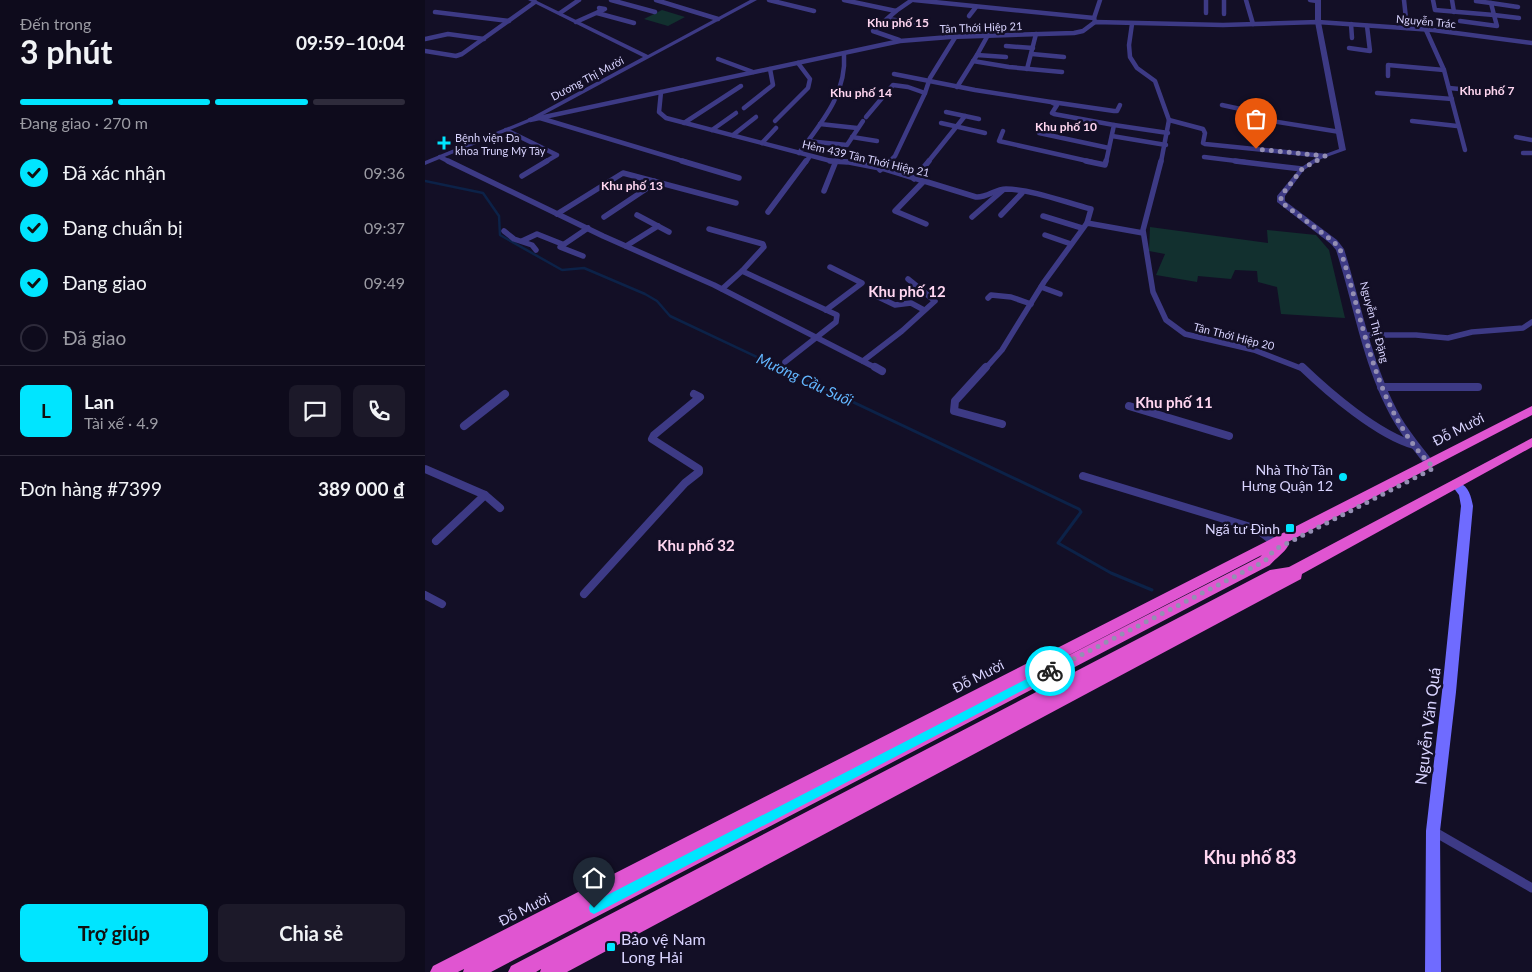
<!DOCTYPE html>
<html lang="vi">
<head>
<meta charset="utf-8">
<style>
  body { margin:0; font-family:Lato,sans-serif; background:#1c1929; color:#f1f3f6; height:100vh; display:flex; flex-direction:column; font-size:19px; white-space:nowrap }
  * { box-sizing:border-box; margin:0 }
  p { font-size:16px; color:#9b9ba3 }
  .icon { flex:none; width:28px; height:28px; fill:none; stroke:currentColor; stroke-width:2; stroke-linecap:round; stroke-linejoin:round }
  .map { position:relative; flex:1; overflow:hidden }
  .sheet { display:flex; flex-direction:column; background:#0e0b1c; width:425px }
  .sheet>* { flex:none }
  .pin { position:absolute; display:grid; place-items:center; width:42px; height:42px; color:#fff; margin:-51px -21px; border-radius:50% 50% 50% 0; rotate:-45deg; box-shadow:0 0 5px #0007 }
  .pin .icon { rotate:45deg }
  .courier { position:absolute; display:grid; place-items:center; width:50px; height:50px; margin:-25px; border:4px solid #00e5ff; border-radius:50%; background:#fff; color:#222; box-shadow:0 1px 6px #0007 }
  .headline em { font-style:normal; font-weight:700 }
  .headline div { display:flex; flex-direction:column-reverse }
  .headline { display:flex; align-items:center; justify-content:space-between; height:85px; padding:0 20px }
  h1 { font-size:32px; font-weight:700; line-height:38px }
  .bar { display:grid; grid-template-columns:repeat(4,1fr); gap:8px 5px; align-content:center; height:60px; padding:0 20px }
  .bar i { height:6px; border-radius:4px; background:#2e2b3b }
  .bar .on { background:#00e5ff }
  .bar p { grid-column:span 4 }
  .line { display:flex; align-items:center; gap:12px; padding:0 20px; border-top:1px solid #2e2b3b }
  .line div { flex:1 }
  .round { display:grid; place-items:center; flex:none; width:52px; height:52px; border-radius:8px; background:#1c1929 }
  ol { padding:0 20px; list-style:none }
  li { display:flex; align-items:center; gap:15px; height:55px }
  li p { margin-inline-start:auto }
  li .icon { padding:5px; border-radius:50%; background:#00e5ff; color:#111; stroke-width:4 }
  li:last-child { color:#9b9ba3 }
  li i { width:28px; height:28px; border:2px solid #2e2b3b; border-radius:50% }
  .cta { display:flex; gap:10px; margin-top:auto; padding:10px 20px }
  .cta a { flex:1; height:58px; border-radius:8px; background:#00e5ff; color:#111; font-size:20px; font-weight:700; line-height:58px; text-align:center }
  .cta a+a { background:#1c1929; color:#f1f3f6 }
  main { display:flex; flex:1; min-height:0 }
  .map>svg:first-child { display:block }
  .green { fill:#12302f }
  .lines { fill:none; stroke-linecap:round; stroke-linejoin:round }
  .stream-far1 { stroke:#0c2248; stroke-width:2.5 }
  .stream { stroke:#0c2248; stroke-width:3 }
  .minor-far3 { stroke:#3d3a85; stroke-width:4.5 }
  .minor-far2 { stroke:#3d3a85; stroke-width:5.5 }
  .minor-far1 { stroke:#3d3a85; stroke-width:8 }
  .minor { stroke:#3d3a85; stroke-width:9 }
  .tertiary { fill:#3d3a85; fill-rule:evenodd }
  .secondary { fill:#6f6bff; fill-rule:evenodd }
  .trunk { fill:#e055d1; fill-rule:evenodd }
  .route { fill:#00e5ff }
  .done { stroke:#948fb3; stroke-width:5; stroke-dasharray:0 9 }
  .poi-dot { fill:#00e5ff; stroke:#130f26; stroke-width:2 }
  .labels { text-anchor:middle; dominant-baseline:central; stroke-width:5; stroke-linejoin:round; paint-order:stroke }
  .far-street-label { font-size:11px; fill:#d9d4ff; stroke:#130f26 }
  .far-poi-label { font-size:11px; fill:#d9d4ff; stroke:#130f26; text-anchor:start }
  .far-neighbourhood-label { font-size:12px; font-weight:bold; fill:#ffd6f0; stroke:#130f26 }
  .street-label { font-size:14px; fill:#d9d4ff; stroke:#130f26 }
  .poi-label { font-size:14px; fill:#d9d4ff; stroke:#130f26; text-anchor:end }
  .neighbourhood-label { font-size:15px; font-weight:bold; fill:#ffd6f0; stroke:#130f26 }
  .water-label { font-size:15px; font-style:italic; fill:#62b6ff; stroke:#130f26 }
  .near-street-label { font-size:16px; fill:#d9d4ff; stroke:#130f26 }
  .near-poi-label { font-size:16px; fill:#d9d4ff; stroke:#130f26; text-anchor:start }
  .near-neighbourhood-label { font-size:18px; font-weight:bold; fill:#ffd6f0; stroke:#130f26 }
</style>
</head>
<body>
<main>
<section class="sheet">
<div class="headline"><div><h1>3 phút</h1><p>Đến trong</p></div><em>09:59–10:04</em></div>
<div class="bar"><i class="on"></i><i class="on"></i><i class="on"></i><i></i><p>Đang giao · 270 m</p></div>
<ol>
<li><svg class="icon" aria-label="check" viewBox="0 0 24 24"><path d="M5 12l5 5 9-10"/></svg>Đã xác nhận<p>09:36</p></li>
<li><svg class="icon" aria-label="check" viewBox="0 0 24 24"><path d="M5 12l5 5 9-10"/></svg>Đang chuẩn bị<p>09:37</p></li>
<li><svg class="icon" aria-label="check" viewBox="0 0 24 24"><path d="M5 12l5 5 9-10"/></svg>Đang giao<p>09:49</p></li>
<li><i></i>Đã giao</li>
</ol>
<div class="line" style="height:90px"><b class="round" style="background:#00e5ff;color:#111">L</b><div><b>Lan</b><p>Tài xế · 4.9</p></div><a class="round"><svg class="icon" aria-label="chat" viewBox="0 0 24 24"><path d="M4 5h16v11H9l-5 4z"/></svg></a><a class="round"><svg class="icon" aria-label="phone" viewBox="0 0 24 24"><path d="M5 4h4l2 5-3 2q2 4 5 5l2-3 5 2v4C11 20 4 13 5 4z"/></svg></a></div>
<div class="line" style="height:65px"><div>Đơn hàng #7399</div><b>389 000 ₫</b></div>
<div class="cta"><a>Trợ giúp</a><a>Chia sẻ</a></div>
</section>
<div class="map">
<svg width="1107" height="972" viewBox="0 0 1107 972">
  <rect width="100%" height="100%" fill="#130f26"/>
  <!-- green -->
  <g class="green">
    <polygon points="237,10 260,17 243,26 219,19"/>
    <polygon points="725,227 843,243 842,230 891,235 904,250 920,318 856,314 852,287 833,282 832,271 810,270 806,279 773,276 772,282 731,275 740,254 724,251"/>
  </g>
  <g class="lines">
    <!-- stream-far1 -->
    <polyline class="stream-far1" points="0,181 58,193 74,216 75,235 137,270 159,268 220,294 232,301 245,316 357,369"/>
    <!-- stream -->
    <polyline class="stream" points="354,367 654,509 656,512 633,543 686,573 727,590"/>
    <!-- minor-far3 -->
    <g class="minor-far3">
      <polyline points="186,0 230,12"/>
      <polyline points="231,0 293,19"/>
      <polyline points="344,0 389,11"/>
      <polyline points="419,0 471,11 487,0"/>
      <polyline points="489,0 669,18 670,22"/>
      <polyline points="781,0 781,13"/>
      <polyline points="799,0 799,14"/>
      <polyline points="821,0 828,24"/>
      <polyline points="885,0 892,1"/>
      <polyline points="979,0 982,28"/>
      <polyline points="1008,0 1010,10 1069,15 1066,3 1093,7"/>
      <polyline points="1027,0 1029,12"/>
      <polyline points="1051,1 1066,3"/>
      <polyline points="471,11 448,31 474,40"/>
      <polyline points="10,12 84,21"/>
      <polyline points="135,13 154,0"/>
      <polyline points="172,13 209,23"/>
      <polyline points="544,16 551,7"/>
      <polyline points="669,18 675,0"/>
      <polyline points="463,19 497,24"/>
      <polyline points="1035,21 1072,26 1069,15 1094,18"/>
      <polyline points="151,22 180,9 174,8"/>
      <polyline points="707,24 704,45 705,57 712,68 730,81 744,120 736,162"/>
      <polyline points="926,24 927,38"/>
      <polyline points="1001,30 1019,70 1040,150"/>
      <polyline points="590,34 594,25"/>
      <polyline points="0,39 23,34 59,39"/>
      <polyline points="581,46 608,48"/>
      <polyline points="924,48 945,51 942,26"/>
      <polyline points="0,51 31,56 37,54 110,2"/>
      <polyline points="607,54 639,57"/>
      <polyline points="552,55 563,35"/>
      <polyline points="293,59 328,72"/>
      <polyline points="548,61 584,67 637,72"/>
      <polyline points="602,69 611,34"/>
      <polyline points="469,74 550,90 626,102 632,105 627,113 629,114 689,125 681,162"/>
      <polyline points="963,76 963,65 1019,70"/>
      <polyline points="532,87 552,55 581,57"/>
      <polyline points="1024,88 1065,92"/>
      <polyline points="236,92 234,112 241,118 406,161 422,162"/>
      <polyline points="500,93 505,78 531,36"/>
      <polyline points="952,93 1027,99"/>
      <polyline points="627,102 689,111 692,111 695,105"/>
      <polyline points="797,105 820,110 820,116 822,117 915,132"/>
      <polyline points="319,108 348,85 345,69"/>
      <polyline points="540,116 554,119"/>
      <polyline points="441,117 468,85 483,87 500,93 470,156 464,162"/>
      <polyline points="115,118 261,162"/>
      <polyline points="105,120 475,41 525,37 649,33 658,31 670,22 798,25 893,22 1008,30 1107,43"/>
      <polyline points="744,120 778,129 780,133 778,143 780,144 900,156"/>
      <polyline points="350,121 383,88 385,79 373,63"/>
      <polyline points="987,121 1032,126"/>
      <polyline points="259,123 316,86"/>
      <polyline points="516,123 560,133"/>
      <polyline points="395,124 432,128"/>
      <polyline points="689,125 743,133"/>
      <polyline points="81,130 132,155 120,162"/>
      <polyline points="287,130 311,113"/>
      <polyline points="578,131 574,141 667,162"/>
      <polyline points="614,133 684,148"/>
      <polyline points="308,135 331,117"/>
      <polyline points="687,136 741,145"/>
      <polyline points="427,137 452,141"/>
      <polyline points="1091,137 1107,140"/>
      <polyline points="382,141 422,145 438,121"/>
      <polyline points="337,143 351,128"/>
      <path d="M 374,153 C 396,123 422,94 419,54"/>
      <polyline points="1098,153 1107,153"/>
      <polyline points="15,157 25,162"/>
      <polyline points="779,157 820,162"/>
      <polyline points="381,162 385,156"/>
      <polyline points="503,162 540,116 521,112"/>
    </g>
    <!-- minor-far2 -->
    <g class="minor-far2">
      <polyline points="23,161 178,236 289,285 453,369"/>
      <polyline points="257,161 314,178"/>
      <path d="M 405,161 L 424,162 L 460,169 L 551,197 C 562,198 570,189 581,189 C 610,190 639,202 666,209 L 662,223"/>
      <polyline points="661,161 680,165 681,161"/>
      <polyline points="736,161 718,230 728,292 741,320 760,334 829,350 878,369"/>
      <polyline points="810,161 877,169"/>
      <polyline points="455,170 465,161"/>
      <polyline points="97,176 122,161"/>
      <polyline points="489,179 504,161"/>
      <polyline points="498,182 470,211 501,224"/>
      <polyline points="399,191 411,161"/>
      <polyline points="343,212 381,161"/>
      <polyline points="132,214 198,173 311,203"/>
      <polyline points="212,215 244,232"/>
      <polyline points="576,215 597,193"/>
      <polyline points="618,216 657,228"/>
      <polyline points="179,217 227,185 229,181"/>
      <polyline points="547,217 578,190"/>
      <polyline points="284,229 338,244 339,247 317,271 412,315 411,322 360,362"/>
      <polyline points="79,231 89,239 107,245 111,250"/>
      <polyline points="620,235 646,244"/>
      <polyline points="97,241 112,234 137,244"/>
      <polyline points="201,246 233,226"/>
      <polyline points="158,256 135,247 163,228"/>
      <polyline points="616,287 635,294"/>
      <polyline points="297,289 317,271"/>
      <polyline points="447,294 470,305 486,303 499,310"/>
      <polyline points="563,298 566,295 586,297 606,304"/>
      <polyline points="401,310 437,283 405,267"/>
      <polyline points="940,335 991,335 1023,338 1047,332 1098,328 1107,322"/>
      <polyline points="438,361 477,331 510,301 483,279"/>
      <polyline points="560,369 577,350 619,282 662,223 718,233"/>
    </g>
    <!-- minor-far1 -->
    <g class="minor-far1">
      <polyline points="450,367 457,371"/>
      <polyline points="561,367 530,401 529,411 577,424"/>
      <path d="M 877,367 C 904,393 953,435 989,445"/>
      <polyline points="956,387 1053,387"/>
      <polyline points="704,406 804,436"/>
      <polyline points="39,426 80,394"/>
      <polyline points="0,469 60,495 75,508"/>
      <polyline points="658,476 832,529 850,543"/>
      <polyline points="11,541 60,495"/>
      <polyline points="159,594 260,483 274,472 274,469 227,439 229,435 275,397 269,394"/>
      <polyline points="0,595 17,604"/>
    </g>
    <!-- minor -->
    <polyline class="minor" points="1008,831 1107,888"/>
    <!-- tertiary -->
    <g class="tertiary">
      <polygon points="103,0 110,0 223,55 325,0 332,0 107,121 0,165 0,161 103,119 218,57"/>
      <path d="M 890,0 L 896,0 L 896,22 L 921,150 L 896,159 L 879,170 L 860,196 L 860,201 L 912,240 L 919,249 C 936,303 946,360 972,410 C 981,428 995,444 1007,460 L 1009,463 L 1004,467 L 1001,466 C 987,448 972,430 962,409 C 937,359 928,303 911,250 L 906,244 L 852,202 L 852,196 L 875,168 L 892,157 L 914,149 L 890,22 Z"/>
    </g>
    <!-- secondary -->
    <path class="secondary" d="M 1034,483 C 1044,486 1046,497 1048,506 L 1031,692 L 1015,831 L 1016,972 L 1000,972 L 1001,831 L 1017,692 L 1036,506 L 1034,495 L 1028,487 L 1030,484 Z"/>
    <!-- trunk -->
    <g class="trunk">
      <path d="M 1107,406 L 1107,415 L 861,543 L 863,546 C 860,552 850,559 845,565 L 66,972 L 38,972 L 39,969 L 33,972 L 5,972 L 8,966 ZM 837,555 L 835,557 L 592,682 Z"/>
      <polygon points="1107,438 1107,447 877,574 876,579 142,972 115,972 116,969 111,972 83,972 86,966 845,570 864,567"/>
    </g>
  </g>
  <!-- route -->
  <polygon class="route" points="625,667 629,668 629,674 173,912 169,914 165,912 164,908 165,904"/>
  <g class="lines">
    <!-- done -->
    <path class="done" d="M 625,671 L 840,561 L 849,550 L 1009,468 C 949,410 940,324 915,249 L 909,242 L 856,202 L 856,196 L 877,169 L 900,156 L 831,149"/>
  </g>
  <!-- markers -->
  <g class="poi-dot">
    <path d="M16.5 135.5h5v5h5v5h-5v5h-5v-5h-5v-5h5z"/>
    <circle cx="918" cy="477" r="5"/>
    <rect x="860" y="523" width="10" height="10" rx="2.5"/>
    <rect x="181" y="942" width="10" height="10" rx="2.5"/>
  </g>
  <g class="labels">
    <!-- far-street labels -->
    <g class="far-street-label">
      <text transform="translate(1001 21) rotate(5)">Nguyễn Trác</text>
      <text transform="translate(556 27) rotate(-2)">Tân Thới Hiệp 21</text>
      <text transform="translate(162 78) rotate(-28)">Dương Thị Mười</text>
      <text transform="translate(441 158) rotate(13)">Hẻm 439 Tân Thới Hiệp 21</text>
      <text transform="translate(950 322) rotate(75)">Nguyễn Thị Đặng</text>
      <text transform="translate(809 336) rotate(14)">Tân Thới Hiệp 20</text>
    </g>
    <!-- far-poi labels -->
    <g class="far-poi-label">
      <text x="30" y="137">Bệnh viện Đa<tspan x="30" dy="13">khoa Trung Mỹ Tây</tspan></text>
    </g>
    <!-- far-neighbourhood labels -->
    <g class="far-neighbourhood-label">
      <text x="473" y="22">Khu phố 15</text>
      <text x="1062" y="90">Khu phố 7</text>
      <text x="436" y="92">Khu phố 14</text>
      <text x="641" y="126">Khu phố 10</text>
      <text x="207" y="185">Khu phố 13</text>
    </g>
    <!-- street labels -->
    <g class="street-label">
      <text transform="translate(1033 429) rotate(-27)">Đỗ Mười</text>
      <text transform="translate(553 676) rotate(-27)">Đỗ Mười</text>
      <text transform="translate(99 909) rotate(-27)">Đỗ Mười</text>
    </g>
    <!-- poi labels -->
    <g class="poi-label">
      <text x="908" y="469">Nhà Thờ Tân<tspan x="908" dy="16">Hưng Quận 12</tspan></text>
      <text x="855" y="528">Ngã tư Đình</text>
    </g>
    <!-- neighbourhood labels -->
    <g class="neighbourhood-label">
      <text x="482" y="291">Khu phố 12</text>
      <text x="749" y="402">Khu phố 11</text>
      <text x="271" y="545">Khu phố 32</text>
    </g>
    <!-- water labels -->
    <g class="water-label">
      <text transform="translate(380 379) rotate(25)">Mương Cầu Suối</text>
    </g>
    <!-- near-street labels -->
    <g class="near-street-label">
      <text transform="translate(1002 726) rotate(-83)">Nguyễn Văn Quá</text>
    </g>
    <!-- near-poi labels -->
    <g class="near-poi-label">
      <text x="196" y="938">Bảo vệ Nam<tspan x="196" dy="18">Long Hải</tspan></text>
    </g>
    <!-- near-neighbourhood labels -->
    <g class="near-neighbourhood-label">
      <text x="825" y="857">Khu phố 83</text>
    </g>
  </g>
</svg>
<div class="pin" style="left:831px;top:149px;background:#ea580c"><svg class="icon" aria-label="bag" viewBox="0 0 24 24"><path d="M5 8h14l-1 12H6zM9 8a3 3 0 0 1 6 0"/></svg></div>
<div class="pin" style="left:169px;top:908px;background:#1f2937"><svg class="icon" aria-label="home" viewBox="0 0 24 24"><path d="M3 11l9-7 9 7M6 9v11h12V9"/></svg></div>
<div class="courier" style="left:625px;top:671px"><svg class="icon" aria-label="bike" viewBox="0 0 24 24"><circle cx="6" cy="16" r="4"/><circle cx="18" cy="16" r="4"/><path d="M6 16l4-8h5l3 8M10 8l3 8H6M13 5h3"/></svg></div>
</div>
</main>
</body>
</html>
